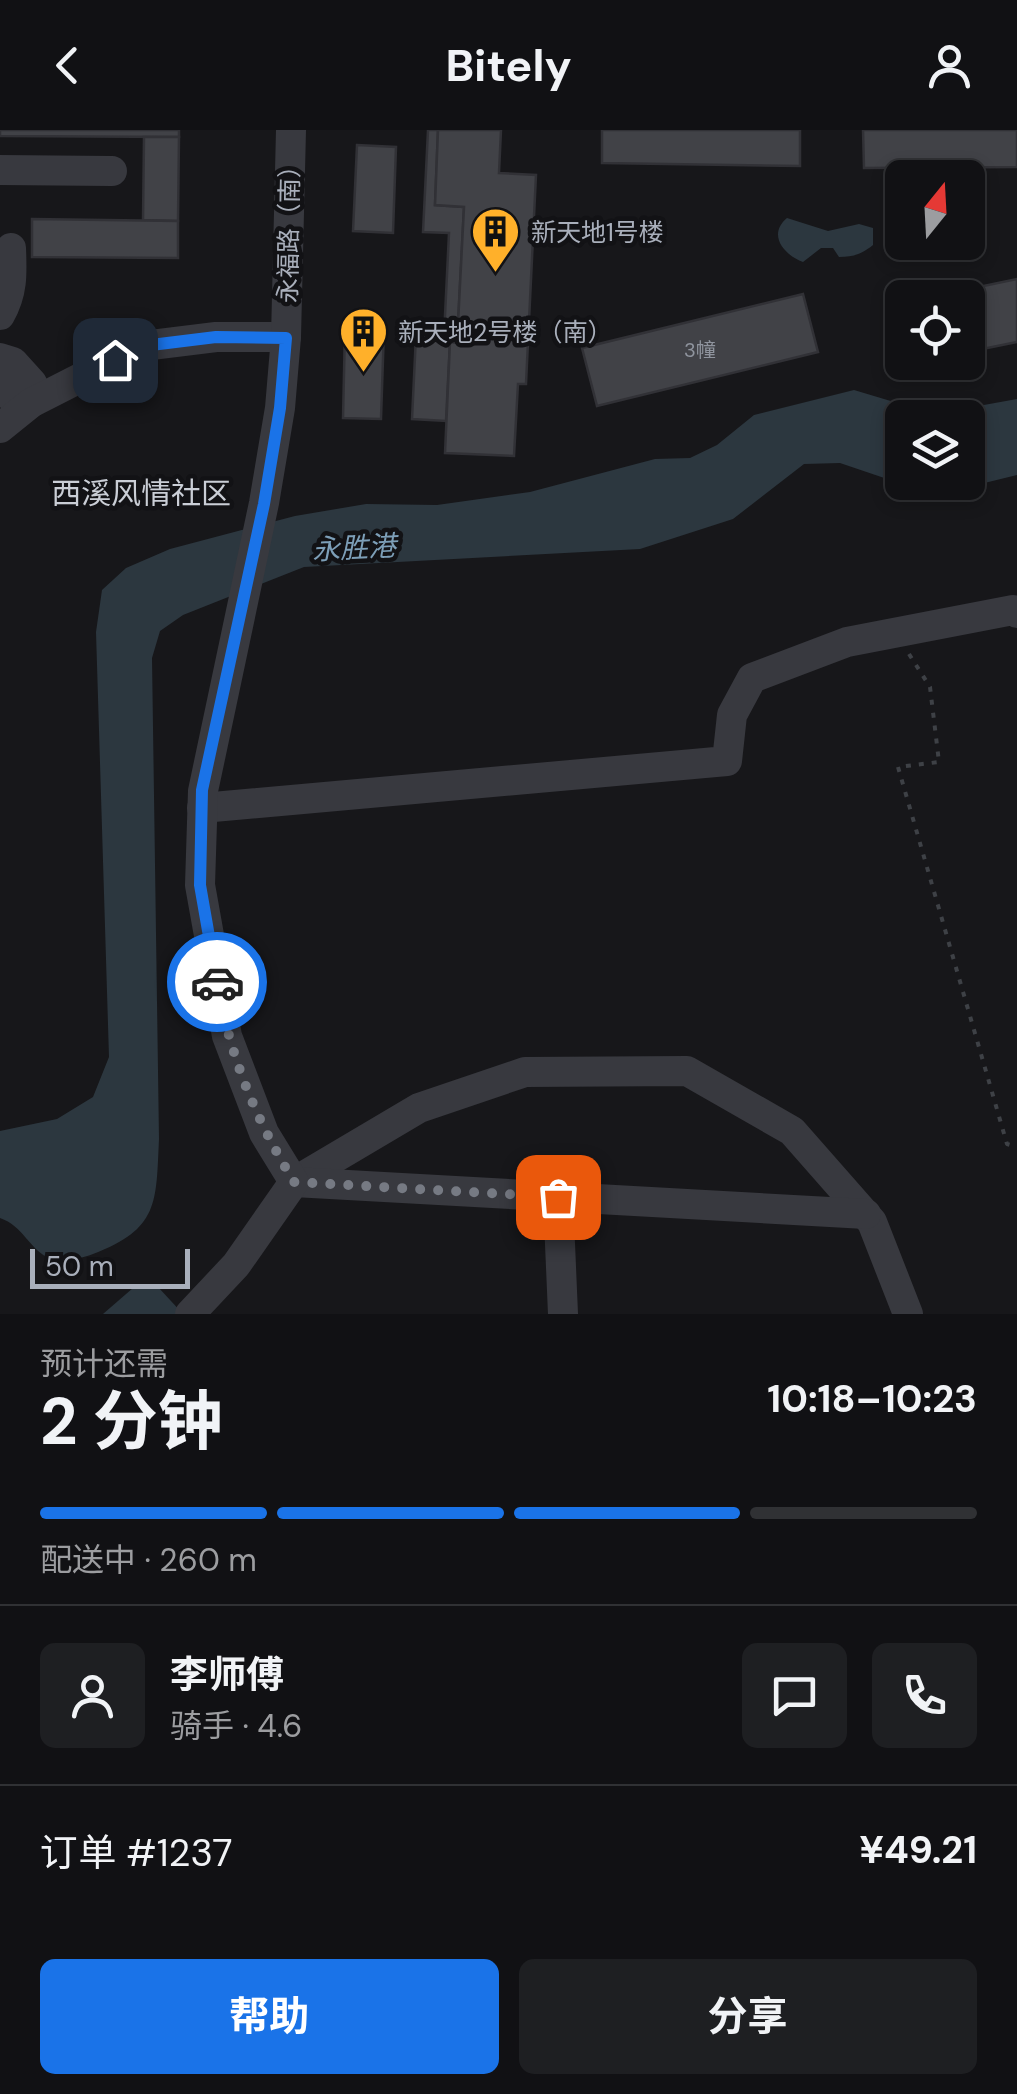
<!DOCTYPE html>
<html lang="zh">
<head>
<meta charset="utf-8">
<style>
  body { margin:0; font-family:"DM Sans","Noto Sans SC",sans-serif; background:#1e1f22; color:#f1f3f6; height:100vh; display:flex; flex-direction:column; font-size:38px; white-space:nowrap }
  * { box-sizing:border-box; margin:0 }
  p { font-size:32px; color:#9c9da0 }
  .icon { flex:none; width:55px; height:55px; fill:none; stroke:currentColor; stroke-width:2; stroke-linecap:round; stroke-linejoin:round }
  .map { position:relative; height:1184px; overflow:hidden }
  .sheet { display:flex; flex-direction:column; background:#111114; flex:1 }
  .sheet>* { flex:none }
  .needle { width:65px; rotate:18deg }
  .tools { position:absolute; left:885px; top:30px; display:grid; gap:20px }
  .tools a { display:grid; place-items:center; width:100px; height:100px; border-radius:15px; background:#111114; box-shadow:0 5px 15px #0003,0 0 0 2px #303134; font-size:50px }
  .scale { position:absolute; left:30px; bottom:25px; width:160px; box-sizing:border-box; padding-left:10px; border:5px solid #a9afbb; border-top:0; font-size:28px; line-height:35px; white-space:nowrap; color:#a9afbb; -webkit-text-stroke:8px #121215; paint-order:stroke }
  .pin { position:absolute; display:grid; place-items:center; width:85px; height:85px; color:#fff; margin:-42px; border-radius:20px; box-shadow:0 5px 15px #0006 }
  .courier { position:absolute; display:grid; place-items:center; width:100px; height:100px; margin:-50px; border:8px solid #1a73e8; border-radius:50%; background:#fff; color:#222; box-shadow:0 2px 12px #0007 }
  .head em { font-style:normal; font-weight:700 }
  .head div { display:flex; flex-direction:column-reverse }
  .head { display:flex; align-items:center; justify-content:space-between; height:170px; padding:0 40px }
  h1 { font-size:65px; font-weight:700; line-height:75px }
  .bar { display:grid; grid-template-columns:repeat(4,1fr); gap:15px 10px; align-content:center; height:120px; padding:0 40px }
  .bar i { height:12px; border-radius:8px; background:#303134 }
  .bar .on { background:#1a73e8 }
  .bar p { grid-column:span 4 }
  .line { display:flex; align-items:center; gap:25px; padding:0 40px; border-top:2px solid #303134 }
  .line div { flex:1 }
  .round { display:grid; place-items:center; flex:none; width:105px; height:105px; border-radius:15px; background:#1e1f22 }
  .action { display:flex; gap:20px; margin-top:auto; padding:20px 40px }
  .action a { flex:1; height:115px; border-radius:15px; background:#1a73e8; color:#fff; font-size:40px; font-weight:700; line-height:115px; text-align:center }
  .action a+a { background:#1e1f22; color:#f1f3f6 }
  header { display:flex; justify-content:space-between; align-items:center; height:130px; padding:0 40px; background:#111114; font-size:45px; font-weight:700 }
  .map>svg:first-child { display:block }
  .water { fill:#2c373f; fill-rule:evenodd }
  .building { fill:#414247; stroke:#313136; stroke-width:2.5 }
  .lines { fill:none; stroke-linecap:round; stroke-linejoin:round }
  .path { stroke:#3e4146; stroke-width:4; stroke-dasharray:5 8; stroke-linecap:butt }
  .minor { stroke:#38393f; stroke-width:30 }
  .done { stroke:#767a83; stroke-width:10; stroke-dasharray:0 18 }
  .route { stroke:#1a73e8; stroke-width:12 }
  .labels { text-anchor:middle; dominant-baseline:central; stroke-width:9; stroke-linejoin:round; paint-order:stroke }
  .number-label { font-size:20px; fill:#8f949e }
  .street-label { font-size:25px; fill:#a9afbb; stroke:#121215 }
  .poi-label { font-size:25px; fill:#a9afbb; stroke:#121215; text-anchor:start }
  .water-label { font-size:28px; font-style:italic; fill:#7d9fb8; stroke:#121215 }
  .quarter-label { font-size:30px; fill:#caced6; stroke:#121215 }
</style>
</head>
<body>
<header><svg class="icon" aria-label="back" viewBox="0 0 24 24"><path d="M15 5l-7 7 7 7"/></svg>Bitely<svg class="icon" aria-label="person" viewBox="0 0 24 24"><circle cx="12" cy="8" r="4"/><path d="M4 21q1-7 8-7t8 7"/></svg></header>
<div class="map">
<svg width="1017" height="1184" viewBox="0 0 1017 1184">
  <rect width="100%" height="100%" fill="#17171a"/>
  <!-- water -->
  <g class="water">
    <path d="M 787,88 L 828,101 L 859,94 L 873,98 L 873,115 C 862,124 853,127 839,127 L 833,118 L 821,118 L 803,132 C 784,125 767,105 787,88 Z"/>
    <path d="M 854,260 L 934,284 L 1017,269 L 1017,345 L 960,359 L 902,354 L 840,333 L 804,334 L 733,389 L 640,419 L 304,437 L 183,485 L 160,501 L 152,528 L 159,1009 C 156,1073 159,1099 93,1124 C 80,1129 61,1133 47,1127 C 29,1118 23,1096 0,1088 L 0,1001 L 57,989 L 93,967 L 109,927 L 96,502 L 102,460 L 126,438 L 170,419 L 295,386 L 366,374 L 437,375 L 530,362 L 655,329 L 690,328 L 717,315 L 754,285 ZM 902,288 L 968,288 L 968,352 L 902,352 Z"/>
    <polygon points="158,1157 183,1184 103,1184 133,1158"/>
  </g>
  <!-- building -->
  <g class="building">
    <polygon points="0,0 179,0 179,7 0,6"/>
    <polygon points="428,0 438,0 435,75 464,77 457,213 450,212 446,291 412,289 416,205 444,206 449,103 423,102"/>
    <polygon points="438,0 501,0 499,43 536,45 526,254 518,254 514,326 445,323 450,212 457,213 464,77 435,75"/>
    <polygon points="602,0 800,0 800,36 602,33"/>
    <polygon points="863,0 1017,0 1017,37 864,38"/>
    <polygon points="144,7 179,7 178,91 143,90"/>
    <polygon points="357,15 396,17 393,103 353,101"/>
    <polygon points="32,89 178,91 178,128 32,127"/>
    <polygon points="1017,149 1017,212 968,222 968,168 926,168"/>
    <polygon points="803,164 818,222 597,276 582,218"/>
    <polygon points="902,172 902,232 916,232 902,235 890,175"/>
    <polygon points="345,198 384,199 381,289 343,288"/>
  </g>
  <g class="lines">
    <!-- path -->
    <polyline class="path" points="909,524 930,557 939,632 898,637 1007,1014 1017,1017"/>
    <!-- minor -->
    <g class="minor">
      <polyline points="0,40 112,41"/>
      <path d="M 0,185 C 13,163 12,143 11,118"/>
      <polyline points="0,228 13,232 32,253 31,273 10,266 0,252"/>
      <polyline points="0,298 31,273 143,216 216,207 286,207"/>
      <polyline points="202,678 727,631 732,585 752,548 847,512 1013,480 1017,483"/>
      <polyline points="294,1052 419,978 525,942 687,941 792,1001 872,1092 908,1184"/>
      <polyline points="294,1052 866,1084"/>
      <polyline points="558,1067 563,1184"/>
      <polyline points="190,1184 236,1135 294,1052 264,1003 227,906 200,755 203,661 264,373 280,278 286,207 291,0"/>
    </g>
  </g>
  <g class="lines">
    <!-- done -->
    <path class="done" d="M 217,852 C 230,926 255,988 294,1052 L 558,1067"/>
    <!-- route -->
    <polyline class="route" points="115,230 143,216 216,207 286,208 280,278 264,374 202,660 200,755 217,852"/>
  </g>
  <!-- icons -->
  <defs>
    <symbol id="building-pin" viewBox="-11 -11 22 30"><path d="M0 17L-7.5 6A9.5 9.5 0 1 1 7.5 6Z" fill="#ffb02a" stroke="#121215"/><path d="M-4-6H4V6H1V3H-1V6H-4ZM-2.5-4.3h1.7v1.8h-1.7ZM.8-4.3h1.7v1.8H.8ZM-2.5-1h1.7V.8h-1.7ZM.8-1h1.7V.8H.8Z" fill="#111"/></symbol>
  </defs>
  <g fill-rule="evenodd">
    <use href="#building-pin" x="468" y="74" width="55" height="75"/>
    <use href="#building-pin" x="336" y="174" width="55" height="75"/>
  </g>
  <g class="labels">
    <!-- number labels -->
    <g class="number-label">
      <text x="700" y="220">3幢</text>
    </g>
    <!-- street labels -->
    <g class="street-label">
      <text transform="translate(289 98) rotate(-89)">永福路（南）</text>
    </g>
    <!-- poi labels -->
    <g class="poi-label">
      <text x="531" y="102">新天地1号楼</text>
      <text x="398" y="202">新天地2号楼（南）</text>
    </g>
    <!-- water labels -->
    <g class="water-label">
      <text transform="translate(354 418) rotate(-3)">永胜港</text>
    </g>
    <!-- quarter labels -->
    <g class="quarter-label">
      <text x="141" y="363">西溪风情社区</text>
    </g>
  </g>
</svg>
<div class="tools">
<a><svg class="needle" viewBox="-14 -14 28 28"><path d="M0-13l5 13h-10z" fill="#e53935"/><path d="M0 13l5-13h-10z" fill="#9c9da0"/></svg></a>
<a><svg class="icon" aria-label="locate" viewBox="0 0 24 24"><circle cx="12" cy="12" r="6"/><path d="M12 2v4M12 18v4M2 12h4M18 12h4"/></svg></a>
<a><svg class="icon" aria-label="layers" viewBox="0 0 24 24"><path d="M12 4l9 5-9 5-9-5zM3 14l9 5 9-5"/></svg></a>
</div>
<div class="scale">50 m</div>
<div class="pin" style="left:558px;top:1067px;background:#ea580c"><svg class="icon" aria-label="bag" viewBox="0 0 24 24"><path d="M5 8h14l-1 12H6zM9 8a3 3 0 0 1 6 0"/></svg></div>
<div class="pin" style="left:115px;top:230px;background:#1f2937"><svg class="icon" aria-label="home" viewBox="0 0 24 24"><path d="M3 11l9-7 9 7M6 9v11h12V9"/></svg></div>
<div class="courier" style="left:217px;top:852px"><svg class="icon" aria-label="car" viewBox="0 0 24 24"><path d="M5 17H2v-5l4-1 3-4h7l3 4 3 1v5h-3M9 17h6M6 11h13"/><circle cx="7" cy="17" r="2"/><circle cx="17" cy="17" r="2"/></svg></div>
</div>
<section class="sheet">
<div class="head"><div><h1>2 分钟</h1><p>预计还需</p></div><em>10:18–10:23</em></div>
<div class="bar"><i class="on"></i><i class="on"></i><i class="on"></i><i></i><p>配送中 · 260 m</p></div>
<div class="line" style="height:180px"><a class="round"><svg class="icon" aria-label="person" viewBox="0 0 24 24"><circle cx="12" cy="8" r="4"/><path d="M4 21q1-7 8-7t8 7"/></svg></a><div><b>李师傅</b><p>骑手 · 4.6</p></div><a class="round"><svg class="icon" aria-label="chat" viewBox="0 0 24 24"><path d="M4 5h16v11H9l-5 4z"/></svg></a><a class="round"><svg class="icon" aria-label="phone" viewBox="0 0 24 24"><path d="M5 4h4l2 5-3 2q2 4 5 5l2-3 5 2v4C11 20 4 13 5 4z"/></svg></a></div>
<div class="line" style="height:130px"><div>订单 #1237</div><b>¥49.21</b></div>
<div class="action"><a>帮助</a><a>分享</a></div>
</section>
</body>
</html>
